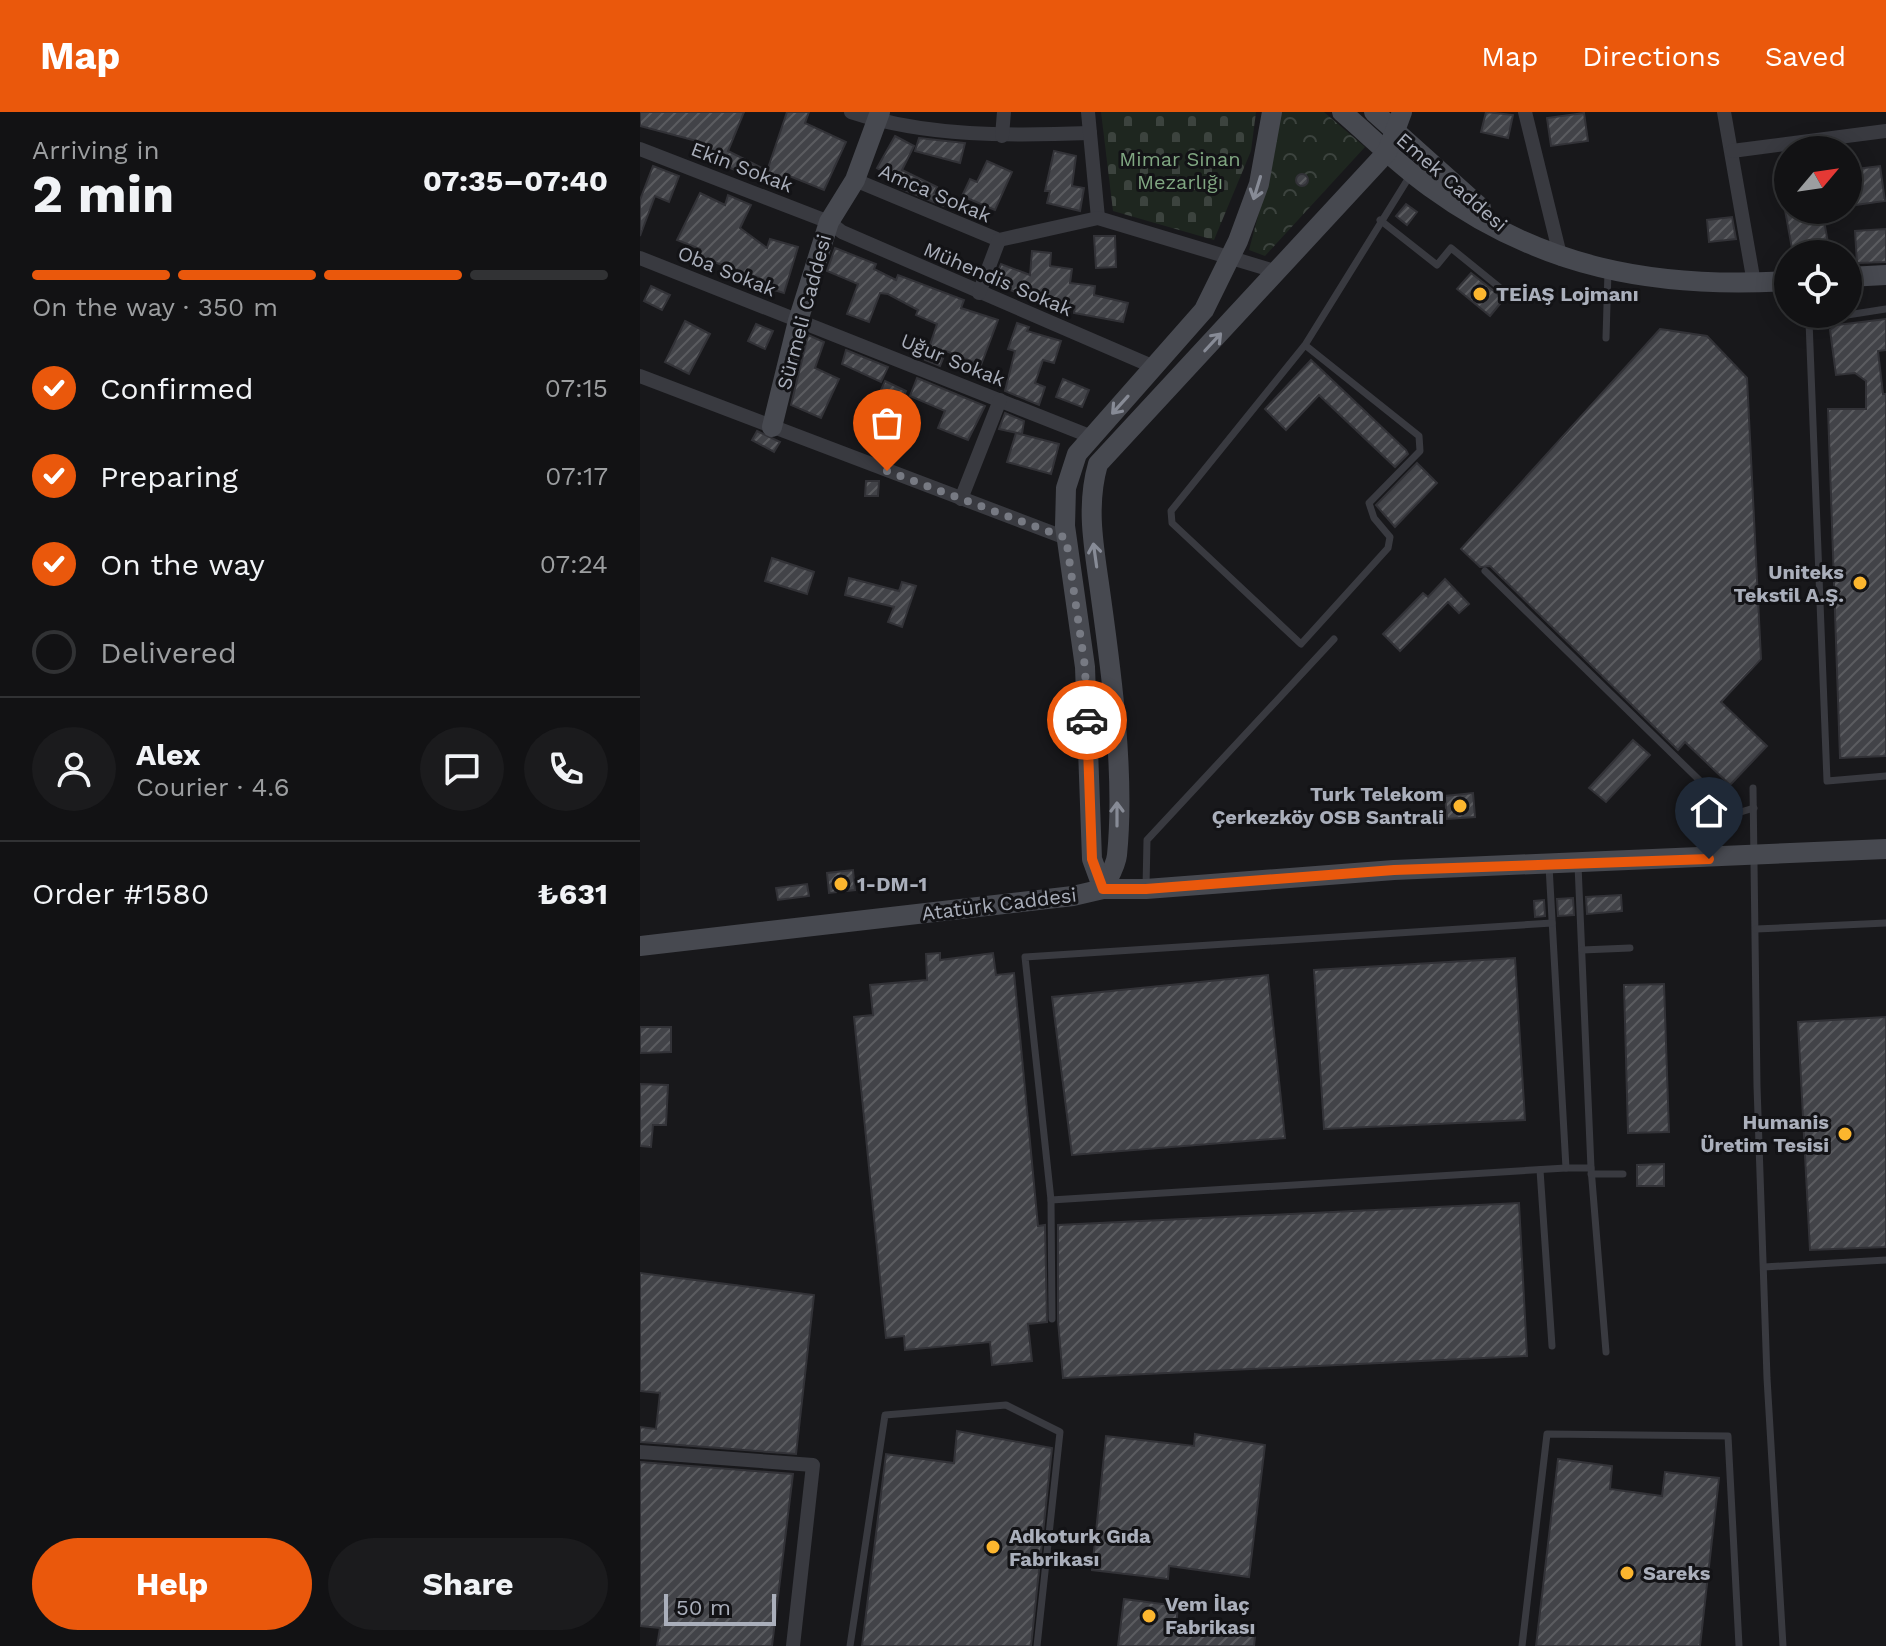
<!DOCTYPE html>
<html lang="en">
<head>
<meta charset="utf-8">
<style>
  body { margin:0; font-family:"Work Sans",sans-serif; background:#1b1b1d; color:#f1f3f6; height:100vh; display:flex; flex-direction:column; font-size:30px; white-space:nowrap }
  * { box-sizing:border-box; margin:0 }
  p { font-size:26px; color:#9c9ea0 }
  .icon { flex:none; width:44px; height:44px; fill:none; stroke:currentColor; stroke-width:2; stroke-linecap:round; stroke-linejoin:round }
  .map { position:relative; flex:1; overflow:hidden }
  .side { display:flex; flex-direction:column; background:#121214; width:640px }
  .side>* { flex:none }
  .needle { width:52px; rotate:61deg }
  .controls { position:absolute; left:1134px; top:24px; display:grid; gap:16px }
  .controls a { display:grid; place-items:center; width:88px; height:88px; border-radius:50%; background:#121214; box-shadow:0 4px 20px #0003,0 0 0 2px #313234; font-size:40px }
  .scale { position:absolute; left:24px; bottom:20px; width:112px; box-sizing:border-box; padding-left:8px; border:4px solid #aaafbb; border-top:0; font-size:22px; line-height:28px; white-space:nowrap; color:#aaafbb; -webkit-text-stroke:6px #131316; paint-order:stroke }
  .pin { position:absolute; display:grid; place-items:center; width:68px; height:68px; color:#fff; margin:-82px -34px; border-radius:50% 50% 50% 0; rotate:-45deg; box-shadow:0 0 8px #0007 }
  .pin .icon { rotate:45deg }
  .courier { position:absolute; display:grid; place-items:center; width:80px; height:80px; margin:-40px; border:6px solid #ea580c; border-radius:50%; background:#fff; color:#222; box-shadow:0 2px 10px #0007 }
  .head em { font-style:normal; font-weight:700 }
  .head div { display:flex; flex-direction:column-reverse }
  .head { display:flex; align-items:center; justify-content:space-between; height:136px; padding:0 32px }
  h1 { font-size:52px; font-weight:700; line-height:60px }
  .bar { display:grid; grid-template-columns:repeat(4,1fr); gap:12px 8px; align-content:center; height:96px; padding:0 32px }
  .bar i { height:10px; border-radius:6px; background:#313234 }
  .bar .selected { background:#ea580c }
  .bar p { grid-column:span 4 }
  .line { display:flex; align-items:center; gap:20px; padding:0 32px; border-top:2px solid #313234 }
  .line div { flex:1 }
  .round { display:grid; place-items:center; flex:none; width:84px; height:84px; border-radius:42px; background:#1b1b1d }
  ol { padding:0 32px; list-style:none }
  li { display:flex; align-items:center; gap:24px; height:88px }
  li p { margin-inline-start:auto }
  li .icon { padding:8px; border-radius:50%; background:#ea580c; color:#fff; stroke-width:4 }
  li:last-child { color:#9c9ea0 }
  li i { width:44px; height:44px; border:4px solid #313234; border-radius:50% }
  .button { display:flex; gap:16px; margin-top:auto; padding:16px 32px }
  .button a { flex:1; height:92px; border-radius:48px; background:#ea580c; color:#fff; font-size:32px; font-weight:700; line-height:92px; text-align:center }
  .button a+a { background:#1b1b1d; color:#f1f3f6 }
  header { display:flex; align-items:center; gap:48px; box-sizing:border-box; height:112px; padding:0 40px; background:#ea580c; color:#fff }
  header strong { font-size:38px }
  nav { display:flex; gap:44px; margin-inline-start:auto; font-size:28px }
  main { display:flex; flex:1; min-height:0 }
  .map>svg:first-child { display:block }
  .cemetery { fill:url(#cemetery-stones) }
  .park { fill:url(#park-crowns) }
  .building { fill:url(#building-hatch); stroke:#323237; stroke-width:2 }
  .lines { fill:none; stroke-linecap:round; stroke-linejoin:round }
  .lane { stroke:#393a40; stroke-width:7 }
  .street { stroke:#393a40; stroke-width:14 }
  .secondary { stroke:#474950; stroke-width:20 }
  .oneway { stroke:#878b96 }
  .done { stroke:#777a83; stroke-width:8; stroke-dasharray:0 14.4 }
  .route { stroke:#ea580c; stroke-width:10 }
  .poi-dot { fill:#fcb62e; stroke:#131316; stroke-width:3 }
  .labels { text-anchor:middle; dominant-baseline:central; stroke-width:6; stroke-linejoin:round; paint-order:stroke }
  .park-label { font-size:20px; fill:#80a782; stroke:#131316 }
  .street-label { font-size:20px; fill:#aaafbb; stroke:#131316 }
  .poi-label { font-size:20px; font-weight:bold; fill:#aaafbb; stroke:#131316; text-anchor:start }
</style>
</head>
<body>
<header>
<strong>Map</strong>
<nav><a>Map</a><a>Directions</a><a>Saved</a></nav>
</header>
<main>
<section class="side">
<div class="head"><div><h1>2 min</h1><p>Arriving in</p></div><em>07:35–07:40</em></div>
<div class="bar"><i class="selected"></i><i class="selected"></i><i class="selected"></i><i></i><p>On the way · 350 m</p></div>
<ol>
<li><svg class="icon" aria-label="check" viewBox="0 0 24 24"><path d="M5 12l5 5 9-10"/></svg>Confirmed<p>07:15</p></li>
<li><svg class="icon" aria-label="check" viewBox="0 0 24 24"><path d="M5 12l5 5 9-10"/></svg>Preparing<p>07:17</p></li>
<li><svg class="icon" aria-label="check" viewBox="0 0 24 24"><path d="M5 12l5 5 9-10"/></svg>On the way<p>07:24</p></li>
<li><i></i>Delivered</li>
</ol>
<div class="line" style="height:144px"><a class="round"><svg class="icon" aria-label="person" viewBox="0 0 24 24"><circle cx="12" cy="8" r="4"/><path d="M4 21q1-7 8-7t8 7"/></svg></a><div><b>Alex</b><p>Courier · 4.6</p></div><a class="round"><svg class="icon" aria-label="chat" viewBox="0 0 24 24"><path d="M4 5h16v11H9l-5 4z"/></svg></a><a class="round"><svg class="icon" aria-label="phone" viewBox="0 0 24 24"><path d="M5 4h4l2 5-3 2q2 4 5 5l2-3 5 2v4C11 20 4 13 5 4z"/></svg></a></div>
<div class="line" style="height:104px"><div>Order #1580</div><b>₺631</b></div>
<div class="button"><a>Help</a><a>Share</a></div>
</section>
<div class="map">
<svg width="1246" height="1534" viewBox="0 0 1246 1534">
  <defs>
    <pattern id="cemetery-stones" width="16" height="16" patternUnits="userSpaceOnUse" patternTransform="scale(2)"><rect width="16" height="16" fill="#1e261f"/><path d="M2 7V4a2 2 0 0 1 4 0v3zM10 15v-3a2 2 0 0 1 4 0v3z" fill="#3c433e"/></pattern>
    <pattern id="park-crowns" width="20" height="18" patternUnits="userSpaceOnUse" patternTransform="scale(2)"><rect width="20" height="18" fill="#1e261f"/><path d="M2 6a3 3 0 1 1 6 0M12 15a3 3 0 1 1 6 0" fill="none" stroke="#3c433e"/></pattern>
    <pattern id="building-hatch" width="6" height="6" patternUnits="userSpaceOnUse" patternTransform="scale(2)"><rect width="6" height="6" fill="#424348"/><path d="M-1 1l2-2M0 6l6-6M5 7l2-2" fill="none" stroke="#5b5c60"/></pattern>
  </defs>
  <rect width="100%" height="100%" fill="#18181b"/>
  <!-- cemetery -->
  <polygon class="cemetery" points="461,0 616,0 611,39 574,128 473,99"/>
  <!-- park -->
  <polygon class="park" points="639,0 684,0 725,35 625,144 609,138 634,44"/>
  <!-- building -->
  <g class="building">
    <polygon points="0,0 104,0 88,39 120,55 114,67 60,42 64,31 0,14"/>
    <polygon points="147,0 169,0 165,11 206,30 184,78 147,63 145,68 126,62"/>
    <polygon points="846,0 873,3 868,26 841,20"/>
    <polygon points="944,1 948,29 911,34 907,6"/>
    <polygon points="255,24 274,34 262,58 297,75 294,81 306,87 303,94 262,77 265,72 237,56"/>
    <polygon points="279,26 325,31 320,51 275,39"/>
    <polygon points="414,39 436,44 432,74 444,76 440,99 407,91 410,79 405,79"/>
    <polygon points="347,49 372,60 355,98 322,84 330,67 337,70"/>
    <polygon points="13,54 39,64 29,90 15,84 0,124 0,88"/>
    <polygon points="1240,54 1245,89 1208,94 1208,58"/>
    <circle cx="662" cy="68" r="6"/>
    <polygon points="60,81 85,93 88,83 111,93 100,116 127,136 130,127 158,135 144,181 117,173 119,166 74,150 70,159 53,151 60,137 37,128"/>
    <polygon points="766,92 777,100 767,113 756,104"/>
    <polygon points="1145,98 1182,98 1189,136 1153,142"/>
    <polygon points="1092,105 1096,127 1069,130 1067,108"/>
    <polygon points="1246,117 1246,150 1217,151 1215,119"/>
    <polygon points="454,124 475,124 476,155 456,156"/>
    <polygon points="195,136 236,152 234,157 256,168 258,163 324,188 321,196 358,208 341,253 306,239 300,254 285,248 297,212 276,203 278,198 248,182 240,181 229,210 207,202 218,172 187,159"/>
    <polygon points="392,139 411,141 410,154 432,157 430,171 455,174 454,183 488,191 483,210 434,201 435,194 406,190 407,186 380,182 353,171 361,152 390,163"/>
    <polygon points="831,161 864,187 850,204 817,177"/>
    <polygon points="11,174 30,183 22,198 4,189"/>
    <polygon points="1246,207 1246,238 1238,239 1243,282 1246,282 1246,644 1200,646 1188,297 1226,297 1226,269 1215,261 1196,263 1190,218 1197,213"/>
    <polygon points="45,209 70,222 49,262 25,250"/>
    <polygon points="377,211 389,215 387,219 421,229 414,251 403,248 395,271 405,275 399,293 365,279 375,239 368,237"/>
    <polygon points="116,212 133,219 125,237 108,229"/>
    <polygon points="1020,217 1067,224 1107,266 1121,547 1081,590 1127,634 1090,673 1045,630 1038,638 850,454 840,455 821,437"/>
    <polygon points="168,223 184,230 175,256 199,267 181,306 151,293"/>
    <polygon points="206,238 248,255 241,270 202,252"/>
    <polygon points="671,248 766,338 768,342 755,355 679,283 646,318 625,297"/>
    <polygon points="277,266 345,294 328,328 298,316 305,299 270,284"/>
    <polygon points="423,267 449,278 442,295 416,285"/>
    <polygon points="245,269 266,279 243,329 222,320"/>
    <polygon points="365,301 384,309 382,322 359,317"/>
    <polygon points="117,319 140,330 134,340 112,328"/>
    <polygon points="376,321 419,332 411,362 367,350"/>
    <polygon points="777,351 797,371 755,415 736,393"/>
    <polygon points="226,369 239,369 238,384 225,384"/>
    <polygon points="132,446 174,460 167,482 125,469"/>
    <polygon points="209,466 259,479 262,470 276,474 262,515 248,510 254,495 205,483"/>
    <polygon points="805,467 829,492 819,501 808,490 760,539 743,522 783,481 788,485"/>
    <polygon points="993,628 1010,643 966,690 949,676"/>
    <polygon points="833,681 835,705 807,707 805,684"/>
    <polygon points="213,758 215,778 189,781 187,761"/>
    <polygon points="167,772 169,784 138,788 136,776"/>
    <polygon points="981,783 982,799 947,802 946,785"/>
    <polygon points="933,786 934,803 918,804 917,787"/>
    <polygon points="904,788 905,804 895,805 894,789"/>
    <polygon points="300,841 300,848 353,841 356,863 374,861 398,1114 405,1113 407,1210 388,1212 392,1249 352,1253 350,1230 265,1238 264,1224 246,1226 214,905 233,903 230,873 287,868 286,842"/>
    <polygon points="875,846 885,1008 684,1017 674,858"/>
    <polygon points="628,863 645,1026 432,1043 412,885"/>
    <polygon points="1024,872 1029,1020 988,1021 984,873"/>
    <polygon points="1246,905 1246,1135 1170,1138 1158,910"/>
    <polygon points="0,915 31,915 31,940 0,941"/>
    <polygon points="0,972 28,973 26,1013 13,1013 11,1035 0,1034"/>
    <polygon points="1024,1052 1024,1074 997,1074 997,1053"/>
    <polygon points="879,1091 887,1244 423,1266 418,1209 418,1113"/>
    <polygon points="0,1161 174,1183 156,1342 0,1330 0,1315 16,1317 20,1281 0,1279"/>
    <polygon points="317,1319 412,1336 391,1534 222,1534 246,1342 314,1351"/>
    <polygon points="555,1322 625,1333 609,1465 529,1454 528,1467 452,1458 466,1324 554,1334"/>
    <polygon points="918,1347 972,1354 970,1377 1022,1384 1025,1360 1079,1366 1060,1534 896,1534"/>
    <polygon points="0,1350 153,1362 132,1534 17,1534 20,1516 0,1514"/>
    <polygon points="484,1487 538,1494 536,1514 586,1520 587,1512 616,1515 614,1534 478,1534"/>
  </g>
  <g class="lines">
    <!-- lane -->
    <g class="lane">
      <polyline points="740,108 797,153 811,136 859,175"/>
      <polyline points="1246,197 1169,209 1187,669 1246,664"/>
      <polyline points="966,226 968,159"/>
      <polyline points="665,233 531,399 532,411 661,532 748,436 750,425 734,406 729,391 780,339 779,324 665,233 771,62"/>
      <polyline points="845,459 1094,702 1114,696"/>
      <polyline points="1113,676 1117,974 1127,1266 1143,1534"/>
      <polyline points="909,754 926,1056 951,1056 938,753"/>
      <polyline points="506,775 507,728 694,527"/>
      <polyline points="1116,817 1246,811"/>
      <polyline points="942,838 990,836"/>
      <polyline points="951,1056 966,1240"/>
      <polyline points="900,1058 912,1234"/>
      <polyline points="951,1062 983,1062"/>
      <polyline points="411,1088 926,1056"/>
      <polyline points="1124,1155 1246,1148"/>
      <polyline points="412,1207 411,1088 385,845 912,811"/>
      <polyline points="210,1534 245,1303 366,1293 420,1320 397,1534"/>
      <polyline points="882,1534 907,1322 1088,1324 1099,1534"/>
    </g>
    <!-- street -->
    <g class="street">
      <path d="M 211,0 C 287,25 371,24 450,21"/>
      <polyline points="448,0 458,106"/>
      <polyline points="885,0 921,147"/>
      <polyline points="1084,0 1114,171"/>
      <polyline points="362,24 364,0"/>
      <polyline points="0,37 189,110 202,120 514,255"/>
      <polyline points="1092,39 1246,19"/>
      <polyline points="215,68 359,128 458,106 638,160"/>
      <polyline points="0,146 452,325"/>
      <polyline points="339,181 359,128"/>
      <polyline points="0,264 426,426"/>
      <polyline points="321,387 360,288"/>
      <polyline points="0,1340 173,1353 153,1534"/>
    </g>
    <!-- secondary -->
    <g class="secondary">
      <path d="M 702,0 C 731,25 759,53 790,75 C 901,156 1014,177 1148,169"/>
      <polyline points="734,0 841,96"/>
      <polyline points="1208,165 1246,163"/>
      <polyline points="132,315 158,209 189,110 215,68 240,0"/>
      <path d="M 463,777 C 468,766 476,754 477,743 C 485,664 472,565 461,486 C 455,440 445,397 458,352 L 747,40 L 762,0"/>
      <polyline points="463,777 452,747 445,555 425,414 426,376 437,342 564,198 598,129 619,72 632,0"/>
      <polyline points="0,834 433,784 463,777 506,777 754,758 1246,737"/>
    </g>
  </g>
  <!-- one-way arrows -->
  <defs><path id="oneway-shaft" d="M-6 0H5M1.5-3L5.5 0L1.5 3" fill="none" stroke-width="1.6" stroke-linecap="round" stroke-linejoin="round" transform="scale(2)"/></defs>
  <g class="oneway">
    <use href="#oneway-shaft" transform="translate(617 76) rotate(107)"/>
    <use href="#oneway-shaft" transform="translate(573 230) rotate(-47)"/>
    <use href="#oneway-shaft" transform="translate(480 293) rotate(132)"/>
    <use href="#oneway-shaft" transform="translate(455 443) rotate(-98)"/>
    <use href="#oneway-shaft" transform="translate(477 702) rotate(-90)"/>
  </g>
  <g class="lines">
    <!-- done -->
    <polyline class="done" points="247,359 426,426 445,555 447,608"/>
    <!-- route -->
    <polyline class="route" points="447,608 452,747 463,777 506,777 754,758 1069,747"/>
  </g>
  <!-- markers -->
  <g class="poi-dot">
    <circle cx="840" cy="182" r="8"/>
    <circle cx="1220" cy="471" r="8"/>
    <circle cx="820" cy="694" r="8"/>
    <circle cx="201" cy="772" r="8"/>
    <circle cx="1205" cy="1022" r="8"/>
    <circle cx="353" cy="1435" r="8"/>
    <circle cx="987" cy="1461" r="8"/>
    <circle cx="509" cy="1504" r="8"/>
  </g>
  <g class="labels">
    <!-- park labels -->
    <g class="park-label">
      <text x="540" y="47">Mimar Sinan<tspan x="540" dy="23">Mezarlığı</tspan></text>
    </g>
    <!-- street labels -->
    <g class="street-label">
      <text transform="translate(102 55) rotate(21)">Ekin Sokak</text>
      <text transform="translate(812 70) rotate(41)">Emek Caddesi</text>
      <text transform="translate(295 81) rotate(23)">Amca Sokak</text>
      <text transform="translate(87 159) rotate(22)">Oba Sokak</text>
      <text transform="translate(358 167) rotate(23)">Mühendis Sokak</text>
      <text transform="translate(164 200) rotate(-75)">Sürmeli Caddesi</text>
      <text transform="translate(313 248) rotate(22)">Uğur Sokak</text>
      <text transform="translate(359 792) rotate(-7)">Atatürk Caddesi</text>
    </g>
    <!-- poi labels -->
    <g class="poi-label">
      <text x="856" y="182">TEİAŞ Lojmanı</text>
      <text x="1204" y="460" text-anchor="end">Uniteks<tspan x="1204" dy="23">Tekstil A.Ş.</tspan></text>
      <text x="804" y="682" text-anchor="end">Turk Telekom<tspan x="804" dy="23">Çerkezköy OSB Santrali</tspan></text>
      <text x="217" y="772">1-DM-1</text>
      <text x="1189" y="1010" text-anchor="end">Humanis<tspan x="1189" dy="23">Üretim Tesisi</tspan></text>
      <text x="369" y="1424">Adkoturk Gıda<tspan x="369" dy="23">Fabrikası</tspan></text>
      <text x="1003" y="1461">Sareks</text>
      <text x="525" y="1492">Vem İlaç<tspan x="525" dy="23">Fabrikası</tspan></text>
    </g>
  </g>
</svg>
<div class="controls">
<a><svg class="needle" viewBox="-14 -14 28 28"><path d="M0-13l5 13h-10z" fill="#e53935"/><path d="M0 13l5-13h-10z" fill="#9c9ea0"/></svg></a>
<a><svg class="icon" aria-label="locate" viewBox="0 0 24 24"><circle cx="12" cy="12" r="6"/><path d="M12 2v4M12 18v4M2 12h4M18 12h4"/></svg></a>
</div>
<div class="scale">50 m</div>
<div class="pin" style="left:247px;top:359px;background:#ea580c"><svg class="icon" aria-label="bag" viewBox="0 0 24 24"><path d="M5 8h14l-1 12H6zM9 8a3 3 0 0 1 6 0"/></svg></div>
<div class="pin" style="left:1069px;top:747px;background:#1f2937"><svg class="icon" aria-label="home" viewBox="0 0 24 24"><path d="M3 11l9-7 9 7M6 9v11h12V9"/></svg></div>
<div class="courier" style="left:447px;top:608px"><svg class="icon" aria-label="car" viewBox="0 0 24 24"><path d="M5 17H2v-5l4-1 3-4h7l3 4 3 1v5h-3M9 17h6M6 11h13"/><circle cx="7" cy="17" r="2"/><circle cx="17" cy="17" r="2"/></svg></div>
</div>
</main>
</body>
</html>
